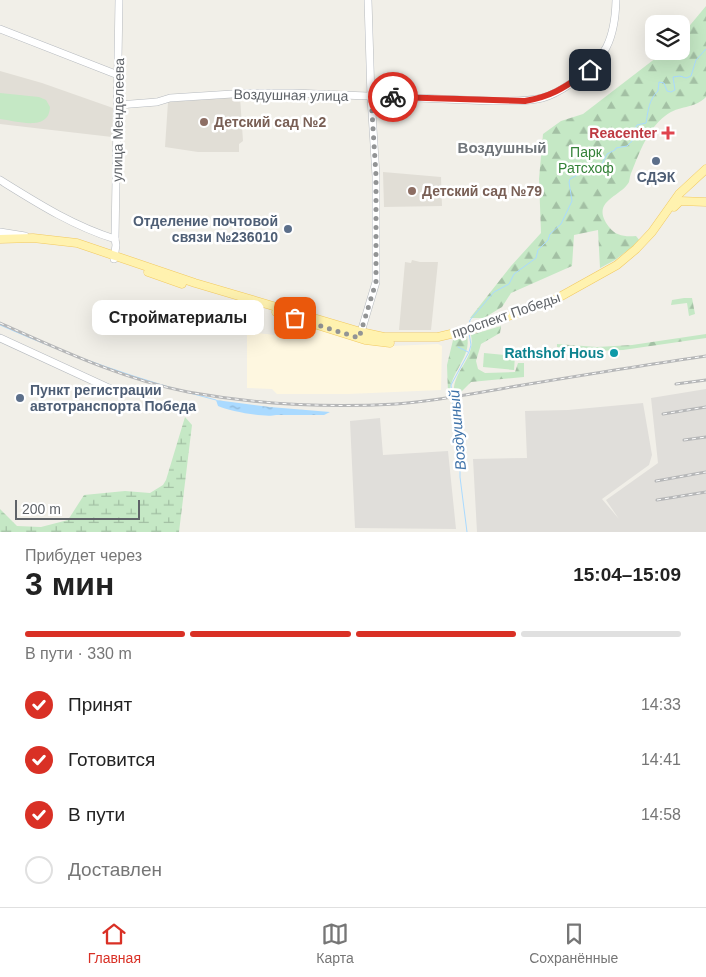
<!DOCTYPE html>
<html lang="ru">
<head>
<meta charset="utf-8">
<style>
  body { margin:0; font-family:Helvetica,sans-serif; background:#f6f6f6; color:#222; height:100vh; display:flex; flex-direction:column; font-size:19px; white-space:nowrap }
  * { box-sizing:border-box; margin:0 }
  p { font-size:16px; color:#767676 }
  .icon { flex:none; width:28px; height:28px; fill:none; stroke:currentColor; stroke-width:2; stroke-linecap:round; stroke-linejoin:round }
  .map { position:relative; height:532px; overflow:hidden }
  .panel { display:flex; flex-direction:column; background:#fff; flex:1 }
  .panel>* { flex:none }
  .buttons { position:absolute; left:645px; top:15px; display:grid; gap:10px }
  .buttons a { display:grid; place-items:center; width:45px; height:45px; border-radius:10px; background:#fff; box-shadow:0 5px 20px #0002; font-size:25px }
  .scale { position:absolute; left:15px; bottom:12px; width:125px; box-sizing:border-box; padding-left:5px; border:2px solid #5f6368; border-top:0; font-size:14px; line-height:18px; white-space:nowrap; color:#5f6368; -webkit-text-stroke:4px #fff; paint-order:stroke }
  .pin { position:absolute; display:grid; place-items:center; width:42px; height:42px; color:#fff; margin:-21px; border-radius:10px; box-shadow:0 2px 8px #0006 }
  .courier { position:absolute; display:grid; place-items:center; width:50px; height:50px; margin:-25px; border:4px solid #d93025; border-radius:50%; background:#fff; color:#222; box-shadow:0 1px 6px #0007 }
  .bubble { position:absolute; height:35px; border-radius:10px; background:#fff; box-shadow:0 5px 20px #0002; font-size:16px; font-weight:600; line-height:35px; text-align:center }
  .head em { font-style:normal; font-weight:600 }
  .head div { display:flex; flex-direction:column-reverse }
  .head { display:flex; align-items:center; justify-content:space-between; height:85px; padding:0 25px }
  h1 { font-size:32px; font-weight:600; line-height:38px }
  .bar { display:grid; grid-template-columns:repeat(4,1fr); gap:8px 5px; align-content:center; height:60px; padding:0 25px }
  .bar i { height:6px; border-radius:4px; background:#e0e0e0 }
  .bar .selected { background:#d93025 }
  .bar p { grid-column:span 4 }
  ol { padding:0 25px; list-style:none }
  li { display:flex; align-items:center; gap:15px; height:55px }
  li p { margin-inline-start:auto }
  li .icon { padding:5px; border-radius:50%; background:#d93025; color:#fff; stroke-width:4 }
  li:last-child { color:#767676 }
  li i { width:28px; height:28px; border:2px solid #e0e0e0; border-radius:50% }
  .tabs { display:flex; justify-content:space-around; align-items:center; height:70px; border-top:1px solid #e0e0e0; background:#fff; font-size:14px; color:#767676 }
  .tabs a { display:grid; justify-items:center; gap:2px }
  .tabs .selected { color:#d93025 }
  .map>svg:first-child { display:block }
  .commercial { fill:#fef7e0 }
  .industrial { fill:#e0deda }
  .education { fill:#e1ded6 }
  .grass { fill:#c5e8c5 }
  .forest { fill:url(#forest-firs) }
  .wetland { fill:url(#wetland-marsh) }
  .water { fill:url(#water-ripples) }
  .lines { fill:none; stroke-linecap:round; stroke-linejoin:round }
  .stream { stroke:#aadaff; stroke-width:1 }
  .secondary-casing { stroke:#b6babf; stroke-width:8 }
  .primary-casing { stroke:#f2c960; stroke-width:9 }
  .secondary { stroke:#fff; stroke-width:7 }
  .primary { stroke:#fff2af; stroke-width:8 }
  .rail-casing { stroke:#b6b7b8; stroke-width:3 }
  .rail { stroke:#fff; stroke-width:1; stroke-dasharray:4; stroke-linecap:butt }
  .done { stroke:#929495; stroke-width:5; stroke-dasharray:0 9 }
  .route { stroke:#d93025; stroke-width:6 }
  .education-dot { fill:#8d6e63; stroke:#fff; stroke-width:2 }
  .health-dot { fill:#e0444e; stroke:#fff; stroke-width:2 }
  .service-dot { fill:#5c6f8a; stroke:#fff; stroke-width:2 }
  .culture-dot { fill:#0f9aa8; stroke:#fff; stroke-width:2 }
  .labels { text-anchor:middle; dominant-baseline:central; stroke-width:5; stroke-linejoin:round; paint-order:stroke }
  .street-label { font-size:14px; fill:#5f6368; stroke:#fff }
  .education-label { font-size:14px; font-weight:bold; fill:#785e54; stroke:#fff; text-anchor:start }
  .health-label { font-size:14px; font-weight:bold; fill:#be3a42; stroke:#fff; text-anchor:end }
  .park-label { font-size:14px; fill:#348238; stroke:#fff }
  .service-label { font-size:14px; font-weight:bold; fill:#4e5e75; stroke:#fff }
  .culture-label { font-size:14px; font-weight:bold; fill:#0d838f; stroke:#fff; text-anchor:end }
  .neighbourhood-label { font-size:15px; font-weight:bold; fill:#70757a; stroke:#fff }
  .water-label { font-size:15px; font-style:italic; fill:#4174aa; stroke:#fff }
</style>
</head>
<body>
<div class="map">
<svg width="706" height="532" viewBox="0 0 706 532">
  <defs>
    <pattern id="forest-firs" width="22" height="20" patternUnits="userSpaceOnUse" patternTransform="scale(1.25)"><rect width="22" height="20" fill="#c5e8c5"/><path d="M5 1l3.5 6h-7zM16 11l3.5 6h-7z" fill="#a3c0a4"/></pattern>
    <pattern id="wetland-marsh" width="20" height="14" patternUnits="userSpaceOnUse" patternTransform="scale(1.25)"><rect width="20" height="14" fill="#c5e8c5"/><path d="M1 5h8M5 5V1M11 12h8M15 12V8" fill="none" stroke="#a3c0a4"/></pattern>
    <pattern id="water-ripples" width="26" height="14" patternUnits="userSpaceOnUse" patternTransform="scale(1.25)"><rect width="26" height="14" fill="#aadaff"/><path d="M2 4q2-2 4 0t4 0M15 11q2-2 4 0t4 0" fill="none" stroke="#8eb4d2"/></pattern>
  </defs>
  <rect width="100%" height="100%" fill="#f1efe8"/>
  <!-- commercial -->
  <polygon class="commercial" points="283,317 391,346 438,344 442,346 441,390 348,394 277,394 272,389 247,388 247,332 276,335"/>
  <!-- industrial -->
  <g class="industrial">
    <polygon points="706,389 706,532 477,532 473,459 527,458 525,411 568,410 643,403 652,455 649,465 602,499 619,519 606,500 658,463 651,398"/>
    <polygon points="380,418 383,455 448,451 456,529 355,528 350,421"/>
  </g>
  <!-- education -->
  <g class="education">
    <polygon points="0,71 42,83 113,108 112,137 0,124"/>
    <polygon points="240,97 243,141 239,144 239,152 198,152 165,147 168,102"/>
    <polygon points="383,172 441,177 442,206 384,207"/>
    <polygon points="412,260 420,262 438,262 431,330 399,330 405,262 411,263"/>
  </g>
  <!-- grass -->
  <g class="grass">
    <path d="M 0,93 L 39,97 L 46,100 L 50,107 C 49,132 17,121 0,119 Z"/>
    <polygon points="484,353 515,356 514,370 483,367"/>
  </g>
  <!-- forest -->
  <g class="forest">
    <path d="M 706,6 L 706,97 C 693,110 680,104 665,116 C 648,129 640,151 632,171 C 630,174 630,178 629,182 C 621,197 589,201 609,227 C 616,236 625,237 636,236 L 640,241 L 615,260 L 600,268 L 598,230 L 574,235 L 572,266 L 511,293 L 502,307 L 484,318 L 470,318 L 511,266 L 541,233 L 539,179 L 543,134 L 561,121 L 583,114 L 665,51 L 681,51 L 681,36 Z"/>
    <polygon points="684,298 692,298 695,314 689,316 687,303 671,305 672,300"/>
    <path d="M 501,326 L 500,333 L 481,344 L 476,361 L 478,369 L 485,373 L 515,372 L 518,363 L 524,363 L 524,377 L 471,382 L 461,392 L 454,393 C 452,371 476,359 471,335 Z"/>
    <polygon points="706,334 706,338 623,350 597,351 557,347 557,344 597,347 632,345"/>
    <path d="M 467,336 C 472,357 450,372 450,393 L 448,393 L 447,365 L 453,340 Z"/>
  </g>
  <!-- wetland -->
  <polygon class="wetland" points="185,417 192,425 179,532 0,532 0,509 17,526 41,527 68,520 84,495 125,491 150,493 163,485 166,480"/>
  <!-- water -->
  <path class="water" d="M 216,400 L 270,407 L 330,412 L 324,415 L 276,415 C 265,418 229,411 218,406 Z"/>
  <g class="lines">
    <!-- stream -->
    <g class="stream">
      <path d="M 0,325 C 70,356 142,381 216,400"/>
      <path d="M 469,327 L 470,320 L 494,292 L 509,284 L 514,274 L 536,258 L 538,250 L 548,240 L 550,234 L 561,224 L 572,201 L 569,182 L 570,179 L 595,165 L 602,164 L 607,154 L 615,150 L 616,148 L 627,146 L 632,141 L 632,135 L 637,125 L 646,123 C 648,111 649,99 658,91 L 659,82 L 664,83 L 667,91 L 671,92 L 675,90 L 673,77 L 680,76 L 686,78 L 691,76 L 696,60 L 706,49"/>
      <polyline points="458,347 468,352"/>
      <polyline points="467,532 460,477 460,456 455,426 451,385 469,352 471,345 469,333"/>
    </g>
    <defs>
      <g id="secondary">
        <polyline points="0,29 118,75"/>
        <path d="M 118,105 L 157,102 L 170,98 L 248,93 L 293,93 L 492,101 C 509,101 526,102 542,98 C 554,95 564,88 573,82 C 606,59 615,39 616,0"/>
        <path d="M 0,180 C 37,203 73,226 115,239"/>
        <polyline points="0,232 25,236"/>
        <polyline points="114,259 116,245 115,239 119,0"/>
        <polyline points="361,332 376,282 376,176 371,97 368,0"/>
        <polyline points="0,338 113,390"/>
      </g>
      <g id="primary">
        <polyline points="674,207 680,201 706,202"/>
        <polyline points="0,239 33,238 77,243 195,283 361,332 384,337 438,337 472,329 556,299 617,265 636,249 652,232 679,194 706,169"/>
        <polyline points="148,272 182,284"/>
        <polyline points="276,312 365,340 390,343"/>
      </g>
    </defs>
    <!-- secondary casing -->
    <use href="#secondary" class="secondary-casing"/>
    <!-- primary casing -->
    <use href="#primary" class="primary-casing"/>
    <!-- secondary -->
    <use href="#secondary" class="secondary"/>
    <!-- primary -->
    <use href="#primary" class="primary"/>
    <defs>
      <g id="rail">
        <path d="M 0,323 C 61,350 122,379 188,392 C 255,404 328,408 396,404 C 438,401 481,392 523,385 C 584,375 645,365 706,356"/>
        <polyline points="676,384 706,380"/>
        <polyline points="663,414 706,407"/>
        <polyline points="684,440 706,437"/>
        <polyline points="656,481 706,472"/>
        <polyline points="657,500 706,492"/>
      </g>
    </defs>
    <!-- rail casing -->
    <use href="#rail" class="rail-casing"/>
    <!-- rail -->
    <use href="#rail" class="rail"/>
  </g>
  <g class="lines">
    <!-- done -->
    <polyline class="done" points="295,318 359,338 376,282 376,176 371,96 393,97"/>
    <!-- route -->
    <path class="route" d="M 393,97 L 525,101 C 554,96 566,86 590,70"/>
  </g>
  <!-- markers -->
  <g class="education-dot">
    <circle cx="204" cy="122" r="5"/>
    <circle cx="412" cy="191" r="5"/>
  </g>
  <path class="health-dot" d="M665.5 125.5h5v5h5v5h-5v5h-5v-5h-5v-5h5z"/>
  <g class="service-dot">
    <circle cx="656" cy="161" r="5"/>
    <circle cx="288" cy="229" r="5"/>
    <circle cx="20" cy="398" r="5"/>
  </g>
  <circle class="culture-dot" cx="614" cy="353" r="5"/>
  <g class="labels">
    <!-- street labels -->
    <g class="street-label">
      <text transform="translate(291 95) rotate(1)">Воздушная улица</text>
      <text transform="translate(118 120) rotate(-89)">улица Менделеева</text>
      <text transform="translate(506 315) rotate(-19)">проспект Победы</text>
    </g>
    <!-- education labels -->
    <g class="education-label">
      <text x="214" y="122">Детский сад №2</text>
      <text x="422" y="191">Детский сад №79</text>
    </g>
    <!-- health labels -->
    <g class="health-label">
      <text x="657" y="133">Reacenter</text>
    </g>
    <!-- park labels -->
    <g class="park-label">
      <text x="586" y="152">Парк<tspan x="586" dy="16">Ратсхоф</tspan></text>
    </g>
    <!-- service labels -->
    <g class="service-label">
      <text x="656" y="177">СДЭК</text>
      <text x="278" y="221" text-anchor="end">Отделение почтовой<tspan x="278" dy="16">связи №236010</tspan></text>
      <text x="30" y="390" text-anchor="start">Пункт регистрации<tspan x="30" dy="16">автотранспорта Победа</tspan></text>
    </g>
    <!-- culture labels -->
    <g class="culture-label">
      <text x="604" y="353">Rathshof Hous</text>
    </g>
    <!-- neighbourhood labels -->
    <g class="neighbourhood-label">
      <text x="502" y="147">Воздушный</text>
    </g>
    <!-- water labels -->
    <g class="water-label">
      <text transform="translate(457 430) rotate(-95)">Воздушный</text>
    </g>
  </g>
</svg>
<div class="buttons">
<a><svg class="icon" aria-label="layers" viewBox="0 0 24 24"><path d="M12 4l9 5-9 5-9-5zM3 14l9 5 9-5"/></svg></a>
</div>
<div class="scale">200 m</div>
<div class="pin" style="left:295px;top:318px;background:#ea580c"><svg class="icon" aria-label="bag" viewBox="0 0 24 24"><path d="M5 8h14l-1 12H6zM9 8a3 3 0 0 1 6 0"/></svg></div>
<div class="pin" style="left:590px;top:70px;background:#1f2937"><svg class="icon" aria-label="home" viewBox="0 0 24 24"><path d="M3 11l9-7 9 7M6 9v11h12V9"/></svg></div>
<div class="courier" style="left:393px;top:97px"><svg class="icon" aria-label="bike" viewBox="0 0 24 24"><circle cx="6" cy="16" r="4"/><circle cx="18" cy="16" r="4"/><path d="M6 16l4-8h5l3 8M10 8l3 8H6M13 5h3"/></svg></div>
<div class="bubble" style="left:92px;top:300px;width:172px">Стройматериалы</div>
</div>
<section class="panel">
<div class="head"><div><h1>3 мин</h1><p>Прибудет через</p></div><em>15:04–15:09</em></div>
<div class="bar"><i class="selected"></i><i class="selected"></i><i class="selected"></i><i></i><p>В пути · 330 m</p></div>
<ol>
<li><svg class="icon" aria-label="check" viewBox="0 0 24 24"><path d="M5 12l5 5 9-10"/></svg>Принят<p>14:33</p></li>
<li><svg class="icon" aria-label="check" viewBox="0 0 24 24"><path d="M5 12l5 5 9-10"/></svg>Готовится<p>14:41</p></li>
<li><svg class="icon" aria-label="check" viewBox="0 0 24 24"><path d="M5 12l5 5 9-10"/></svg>В пути<p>14:58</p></li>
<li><i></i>Доставлен</li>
</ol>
</section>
<nav class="tabs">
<a class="selected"><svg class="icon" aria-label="home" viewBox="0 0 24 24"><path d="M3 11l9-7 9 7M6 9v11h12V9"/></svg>Главная</a>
<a><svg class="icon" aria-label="map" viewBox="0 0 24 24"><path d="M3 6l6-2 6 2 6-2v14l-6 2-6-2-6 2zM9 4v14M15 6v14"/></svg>Карта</a>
<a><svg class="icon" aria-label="saved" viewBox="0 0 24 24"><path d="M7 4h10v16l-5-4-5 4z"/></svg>Сохранённые</a>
</nav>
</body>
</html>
